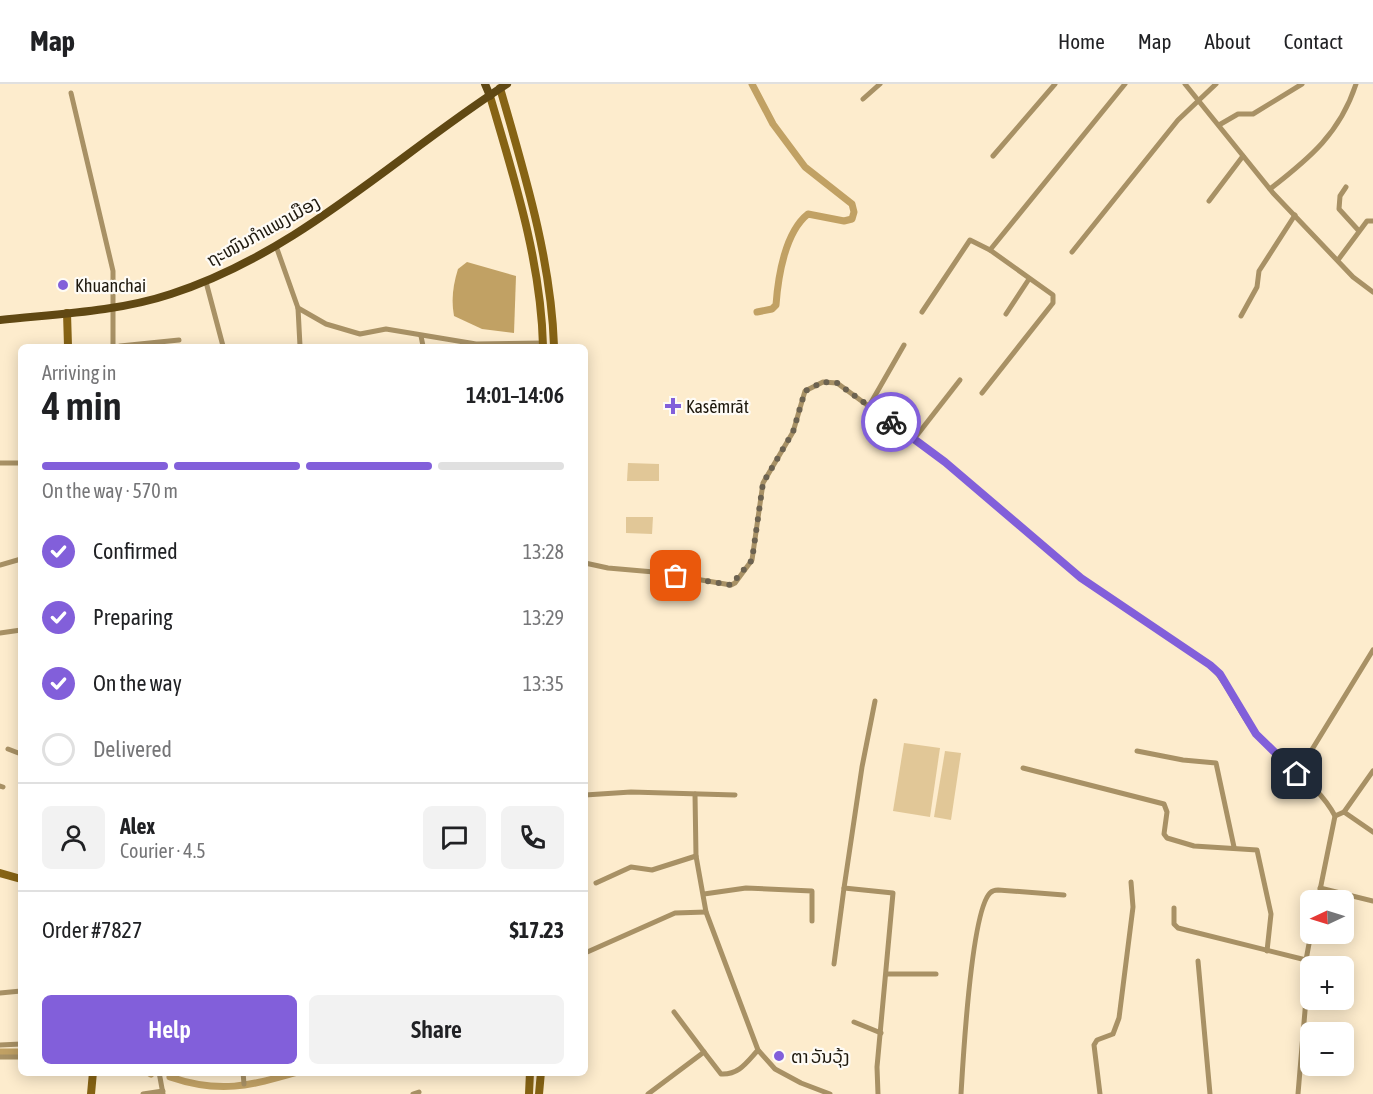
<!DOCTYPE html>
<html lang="en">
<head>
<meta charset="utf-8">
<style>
  body { margin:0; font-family:"Asap Condensed","Noto Sans Lao",sans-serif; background:#f2f2f2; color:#202124; height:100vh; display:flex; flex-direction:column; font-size:22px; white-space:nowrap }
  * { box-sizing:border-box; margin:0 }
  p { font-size:20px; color:#757577 }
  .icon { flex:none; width:33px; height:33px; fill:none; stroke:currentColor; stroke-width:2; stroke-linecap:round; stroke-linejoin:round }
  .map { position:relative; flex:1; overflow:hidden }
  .sheet { position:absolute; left:18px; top:260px; width:570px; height:732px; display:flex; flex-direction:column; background:#fff; border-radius:9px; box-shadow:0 3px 15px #0003 }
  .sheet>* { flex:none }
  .needle { width:39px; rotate:266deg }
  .buttons { position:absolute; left:1300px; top:806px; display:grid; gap:12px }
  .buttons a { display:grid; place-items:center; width:54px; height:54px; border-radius:9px; background:#fff; box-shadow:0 3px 15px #0003; font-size:30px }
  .pin { position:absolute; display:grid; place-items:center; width:51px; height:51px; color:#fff; margin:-26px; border-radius:12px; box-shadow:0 3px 9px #0006 }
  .courier { position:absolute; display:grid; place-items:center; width:60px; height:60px; margin:-30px; border:4px solid #825fda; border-radius:50%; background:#fff; color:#222; box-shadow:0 2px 8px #0007 }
  .overview em { font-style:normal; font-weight:600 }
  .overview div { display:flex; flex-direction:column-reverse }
  .overview { display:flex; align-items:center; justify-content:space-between; height:102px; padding:0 24px }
  h1 { font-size:39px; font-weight:600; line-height:45px }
  .bar { display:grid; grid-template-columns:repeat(4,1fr); gap:9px 6px; align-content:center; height:72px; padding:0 24px }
  .bar i { height:8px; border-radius:4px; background:#e0e0e0 }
  .bar .current { background:#825fda }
  .bar p { grid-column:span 4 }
  .line { display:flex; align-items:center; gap:15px; padding:0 24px; border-top:2px solid #e0e0e0 }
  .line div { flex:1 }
  .round { display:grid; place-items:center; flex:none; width:63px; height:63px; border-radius:9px; background:#f2f2f2 }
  ol { padding:0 24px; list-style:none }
  li { display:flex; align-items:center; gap:18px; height:66px }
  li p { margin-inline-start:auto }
  li .icon { padding:6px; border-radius:50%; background:#825fda; color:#fff; stroke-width:4 }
  li:last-child { color:#757577 }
  li i { width:33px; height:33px; border:3px solid #e0e0e0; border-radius:50% }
  .cta { display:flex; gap:12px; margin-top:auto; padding:12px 24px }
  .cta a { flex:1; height:69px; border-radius:9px; background:#825fda; color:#fff; font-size:24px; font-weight:600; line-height:69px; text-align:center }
  .cta a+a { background:#f2f2f2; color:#202124 }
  header { display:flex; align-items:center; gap:36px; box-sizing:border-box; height:84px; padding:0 30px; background:#fff; border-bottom:2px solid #e0e0e0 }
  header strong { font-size:28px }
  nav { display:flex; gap:33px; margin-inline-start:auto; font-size:21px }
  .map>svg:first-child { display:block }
  .green { fill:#e1c797 }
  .water { fill:#c1a164 }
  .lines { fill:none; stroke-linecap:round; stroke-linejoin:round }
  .canal { stroke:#c1a164; stroke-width:7 }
  .street { stroke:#a89165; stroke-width:5 }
  .secondary { stroke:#866314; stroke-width:8 }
  .primary { stroke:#604813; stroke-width:8 }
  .done { stroke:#6c6250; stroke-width:6; stroke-dasharray:0 10.8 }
  .route { stroke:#825fda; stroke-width:8 }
  .poi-dot { fill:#825fda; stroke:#fefbf5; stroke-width:2 }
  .labels { text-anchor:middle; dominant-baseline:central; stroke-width:4.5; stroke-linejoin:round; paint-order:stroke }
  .street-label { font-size:18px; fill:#1e180d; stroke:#fefbf5 }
  .poi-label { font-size:18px; fill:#1e180d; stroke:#fefbf5; text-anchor:start }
</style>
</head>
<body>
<header>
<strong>Map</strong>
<nav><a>Home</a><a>Map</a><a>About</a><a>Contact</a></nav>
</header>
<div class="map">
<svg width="1373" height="1010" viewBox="0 0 1373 1010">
  <rect width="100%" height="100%" fill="#fdeccd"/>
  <!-- green -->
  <g class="green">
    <polygon points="628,379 659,380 659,397 627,397"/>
    <polygon points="626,433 653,433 652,450 626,449"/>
    <polygon points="904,659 940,664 930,733 893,727"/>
    <polygon points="945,667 961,669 951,736 934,733"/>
  </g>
  <!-- water -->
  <path class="water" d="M 467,178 L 516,192 L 514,249 L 482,245 L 454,232 C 451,216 453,201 458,185 Z"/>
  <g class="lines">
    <!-- canal -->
    <g class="canal">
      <path d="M 752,0 L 773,40 L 805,83 L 852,120 L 854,128 L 852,135 L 844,137 L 808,130 C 785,148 778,193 776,221 L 772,225 L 757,228"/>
      <polyline points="0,968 21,968"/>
      <polyline points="148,988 151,990"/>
      <path d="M 170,993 C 220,1010 249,1002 298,988"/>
    </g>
    <!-- street -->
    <g class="street">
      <polyline points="1185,0 1273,109 1353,193 1373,208"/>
      <polyline points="71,9 113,187 113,262"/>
      <polyline points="863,15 880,0"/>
      <polyline points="1219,41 1238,30 1253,30 1302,0"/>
      <polyline points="993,72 1055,0"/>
      <polyline points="1346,103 1340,112 1339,125 1359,147"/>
      <path d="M 1270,105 C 1310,74 1340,49 1356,0"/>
      <polyline points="1209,117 1243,72"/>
      <polyline points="276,162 298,224 300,262"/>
      <polyline points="990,166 1125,0"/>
      <polyline points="1072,168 1178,36 1216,0"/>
      <polyline points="1338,176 1367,137 1373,137"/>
      <polyline points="206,198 223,262"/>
      <polyline points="298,224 326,240 360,250 386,245 476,260 543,259"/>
      <polyline points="922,228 970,156 990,166 1053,211 1053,219 982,309"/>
      <polyline points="1006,230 1029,195"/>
      <polyline points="1241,232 1257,203 1259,187 1295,131"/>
      <polyline points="421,252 423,262"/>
      <polyline points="120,262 179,256"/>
      <polyline points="869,322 904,261"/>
      <polyline points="914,355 960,296"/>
      <polyline points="0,379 21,379"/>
      <path d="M 585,479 L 608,484 L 654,488 L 731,501 L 735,499 L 752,476 L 763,399 L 793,348 L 805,307 L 823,298 L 837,299 L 945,378 L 1081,494 L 1210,581 C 1230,601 1238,629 1257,651 C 1280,678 1318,699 1335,732 L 1318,816"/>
      <polyline points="0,481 21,475"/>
      <polyline points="0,549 21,546"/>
      <polyline points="8,665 21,670"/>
      <polyline points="1137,667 1183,676 1216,679 1234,763"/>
      <polyline points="1023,684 1164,720 1167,728 1164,750 1167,754 1194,762 1257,766 1271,830 1267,867"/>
      <polyline points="1297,690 1373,566"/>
      <polyline points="0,702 3,703"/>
      <polyline points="695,710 696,772 706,828 758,966 775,985 801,999 830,1010"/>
      <polyline points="585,711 631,708 735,711"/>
      <polyline points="1344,728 1373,687"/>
      <polyline points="1335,732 1344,728 1373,748"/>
      <polyline points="596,799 631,783 652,786 696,772"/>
      <polyline points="844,804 862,683 875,617"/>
      <polyline points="1320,804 1373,817"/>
      <polyline points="704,810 746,804 812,807 812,837"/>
      <polyline points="1174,824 1174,840 1178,844 1306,876"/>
      <polyline points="585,869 675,829 706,828"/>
      <polyline points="1198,877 1210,1010"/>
      <polyline points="834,880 844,804 893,809 877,983 878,1010"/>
      <polyline points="887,890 936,890"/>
      <polyline points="0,909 21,907"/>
      <polyline points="674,928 704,968"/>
      <polyline points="854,938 881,949"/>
      <polyline points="0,961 21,960"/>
      <polyline points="0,973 21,973"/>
      <polyline points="159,988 163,1010"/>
      <polyline points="243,988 244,1000"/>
      <polyline points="143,1010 163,1007"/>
      <polyline points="413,1010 419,1008"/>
      <path d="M 648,1010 L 704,968 L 721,990 C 739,991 747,978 758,966"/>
      <path d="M 961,1010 C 963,977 971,828 990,809 C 992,807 995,806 998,806 L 1064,811"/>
      <polyline points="1100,1010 1094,961 1097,956 1113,950 1119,934 1133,823 1131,798"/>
      <polyline points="1298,1010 1308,891 1306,876 1311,849"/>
    </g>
    <!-- secondary -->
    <g class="secondary">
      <path d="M 500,4 C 524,88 551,174 554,262"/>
      <path d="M 490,12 C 514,94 541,177 543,262"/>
      <polyline points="67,229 68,262"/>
      <polyline points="0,789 21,795"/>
      <polyline points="91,1010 93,988"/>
      <polyline points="529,1010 530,988"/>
      <polyline points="539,1010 541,988"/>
    </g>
    <!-- primary -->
    <g class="primary">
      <polyline points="485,0 490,12"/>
      <path d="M 0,236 C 56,230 117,228 171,210 C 300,168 395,72 507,0"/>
    </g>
  </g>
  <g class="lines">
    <!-- done -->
    <polyline class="done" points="676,492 731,501 752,476 763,399 793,348 805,307 823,298 837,299 891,338"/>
    <!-- route -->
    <polyline class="route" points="891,338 945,378 1081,494 1210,581 1220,590 1256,650 1297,690"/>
  </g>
  <!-- markers -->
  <g class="poi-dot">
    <circle cx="63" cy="201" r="6"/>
    <path d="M670 313h6v6h6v6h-6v6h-6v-6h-6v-6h6z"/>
    <circle cx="779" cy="972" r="6"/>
  </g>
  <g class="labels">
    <!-- street labels -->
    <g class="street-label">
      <text transform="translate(263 147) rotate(-29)">ຖະໜົນກຳແພງເມືອງ</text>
    </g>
    <!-- poi labels -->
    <g class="poi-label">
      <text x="75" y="201">Khuanchai</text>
      <text x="686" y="322">Kasēmrāt</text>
      <text x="791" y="972">ຕາ ວັນວຸ້ງ</text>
    </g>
  </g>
</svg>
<div class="buttons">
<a><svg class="needle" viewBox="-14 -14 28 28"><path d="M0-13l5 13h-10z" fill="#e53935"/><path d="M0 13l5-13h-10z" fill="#757577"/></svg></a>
<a>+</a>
<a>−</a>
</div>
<div class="pin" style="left:676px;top:492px;background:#ea580c"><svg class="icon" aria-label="bag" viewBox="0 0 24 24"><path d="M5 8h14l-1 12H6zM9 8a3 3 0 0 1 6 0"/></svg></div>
<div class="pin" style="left:1297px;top:690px;background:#1f2937"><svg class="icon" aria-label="home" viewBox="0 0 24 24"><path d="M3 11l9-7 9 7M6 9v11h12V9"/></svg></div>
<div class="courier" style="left:891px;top:338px"><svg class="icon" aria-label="bike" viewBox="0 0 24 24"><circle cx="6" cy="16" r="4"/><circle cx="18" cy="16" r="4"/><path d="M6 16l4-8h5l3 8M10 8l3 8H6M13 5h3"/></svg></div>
<section class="sheet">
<div class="overview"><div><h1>4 min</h1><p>Arriving in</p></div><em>14:01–14:06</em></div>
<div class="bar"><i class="current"></i><i class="current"></i><i class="current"></i><i></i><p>On the way · 570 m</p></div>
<ol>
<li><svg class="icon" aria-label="check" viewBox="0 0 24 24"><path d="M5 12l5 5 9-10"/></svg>Confirmed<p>13:28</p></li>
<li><svg class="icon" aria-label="check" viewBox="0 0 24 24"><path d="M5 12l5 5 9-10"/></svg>Preparing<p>13:29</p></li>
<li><svg class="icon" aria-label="check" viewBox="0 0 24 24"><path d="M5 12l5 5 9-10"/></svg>On the way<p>13:35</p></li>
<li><i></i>Delivered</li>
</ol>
<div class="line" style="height:108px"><a class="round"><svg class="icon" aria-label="person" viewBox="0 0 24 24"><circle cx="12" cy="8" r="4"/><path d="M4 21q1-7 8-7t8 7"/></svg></a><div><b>Alex</b><p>Courier · 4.5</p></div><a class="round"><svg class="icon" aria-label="chat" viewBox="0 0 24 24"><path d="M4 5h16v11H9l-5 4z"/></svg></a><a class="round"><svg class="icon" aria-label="phone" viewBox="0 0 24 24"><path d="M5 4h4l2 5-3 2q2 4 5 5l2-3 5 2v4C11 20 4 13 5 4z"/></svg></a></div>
<div class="line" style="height:78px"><div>Order #7827</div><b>$17.23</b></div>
<div class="cta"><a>Help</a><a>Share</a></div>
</section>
</div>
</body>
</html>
